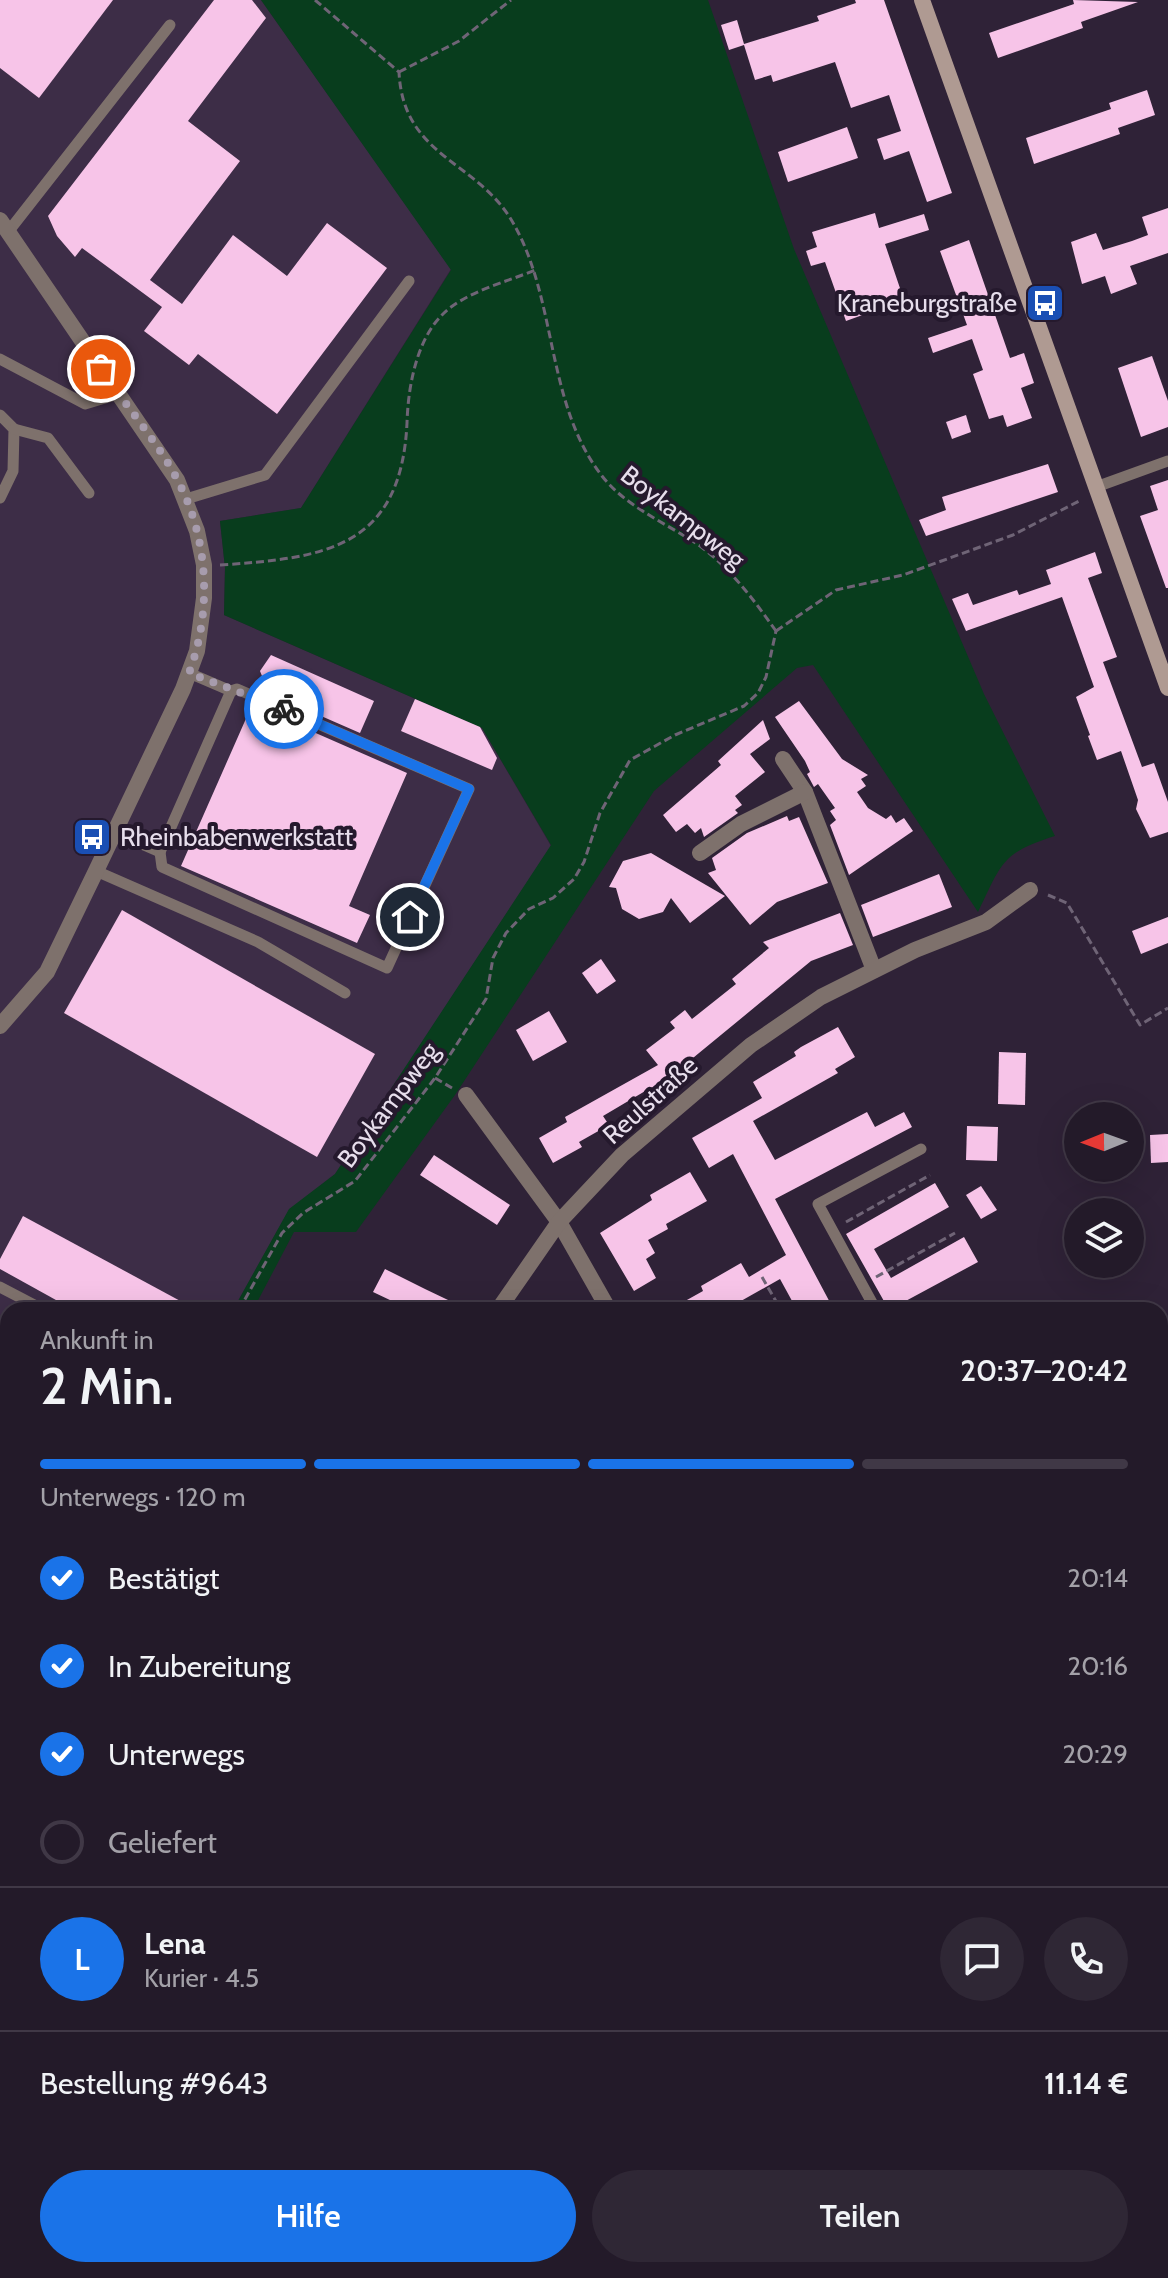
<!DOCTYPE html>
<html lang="de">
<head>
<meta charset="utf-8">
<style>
  body { margin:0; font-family:Cabin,sans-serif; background:#2f2735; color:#f1f3f6; height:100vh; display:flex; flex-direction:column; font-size:30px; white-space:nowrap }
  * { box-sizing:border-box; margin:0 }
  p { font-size:26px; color:#a3a1a8 }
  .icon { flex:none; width:44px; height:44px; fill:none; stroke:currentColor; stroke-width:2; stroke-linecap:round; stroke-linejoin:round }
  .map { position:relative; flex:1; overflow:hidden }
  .sheet { position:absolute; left:0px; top:1302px; width:1168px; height:976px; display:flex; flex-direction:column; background:#231a29; border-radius:24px 24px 0 0; box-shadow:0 8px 32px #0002,0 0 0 2px #403846 }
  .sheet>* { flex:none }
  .needle { width:52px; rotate:269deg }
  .buttons { position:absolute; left:1064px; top:1102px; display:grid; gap:16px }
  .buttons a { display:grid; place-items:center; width:80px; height:80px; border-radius:50%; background:#231a29; box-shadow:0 8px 32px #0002,0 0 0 2px #403846; font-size:40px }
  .pin { position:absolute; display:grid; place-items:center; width:68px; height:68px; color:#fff; margin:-34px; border:4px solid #fff; border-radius:50%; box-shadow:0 2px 8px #0007 }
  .courier { position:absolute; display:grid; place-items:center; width:80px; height:80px; margin:-40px; border:6px solid #1a73e8; border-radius:50%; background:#fff; color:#222; box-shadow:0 2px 10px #0007 }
  .head em { font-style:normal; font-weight:600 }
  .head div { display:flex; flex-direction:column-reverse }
  .head { display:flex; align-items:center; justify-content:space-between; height:136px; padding:0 40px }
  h1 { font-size:52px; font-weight:600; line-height:60px }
  .bar { display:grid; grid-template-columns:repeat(4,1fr); gap:12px 8px; align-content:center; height:96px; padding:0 40px }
  .bar i { height:10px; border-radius:6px; background:#403846 }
  .bar .on { background:#1a73e8 }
  .bar p { grid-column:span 4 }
  .line { display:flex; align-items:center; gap:20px; padding:0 40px; border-top:2px solid #403846 }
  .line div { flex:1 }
  .round { display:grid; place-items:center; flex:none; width:84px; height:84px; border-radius:42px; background:#2f2735 }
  ol { padding:0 40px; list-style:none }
  li { display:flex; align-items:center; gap:24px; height:88px }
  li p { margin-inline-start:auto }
  li .icon { padding:8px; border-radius:50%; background:#1a73e8; color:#fff; stroke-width:4 }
  li:last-child { color:#a3a1a8 }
  li i { width:44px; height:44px; border:4px solid #403846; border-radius:50% }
  .primary-button { display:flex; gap:16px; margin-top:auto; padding:16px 40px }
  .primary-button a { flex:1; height:92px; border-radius:48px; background:#1a73e8; color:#fff; font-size:32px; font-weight:600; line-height:92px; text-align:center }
  .primary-button a+a { background:#2f2735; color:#f1f3f6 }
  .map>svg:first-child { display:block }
  .built { fill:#3d2d47 }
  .green { fill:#083d1d }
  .building { fill:#f7c4e8 }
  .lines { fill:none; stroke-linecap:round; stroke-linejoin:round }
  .path { stroke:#6f6476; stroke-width:3; stroke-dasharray:8 4; stroke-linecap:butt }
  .lane { stroke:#7e716c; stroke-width:11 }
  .street { stroke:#7e716c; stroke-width:16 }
  .secondary { stroke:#af9a92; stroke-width:16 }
  .rail { stroke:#988d9e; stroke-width:6; stroke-dasharray:4 8; stroke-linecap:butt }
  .done { stroke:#a79cad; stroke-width:8; stroke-dasharray:0 14.4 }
  .route { stroke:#1a73e8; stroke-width:10 }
  .labels { text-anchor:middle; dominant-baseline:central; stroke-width:8; stroke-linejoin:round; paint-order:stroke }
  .poi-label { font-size:26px; fill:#e7deec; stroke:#25192d; text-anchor:end }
  .street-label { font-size:26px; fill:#e7deec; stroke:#25192d }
</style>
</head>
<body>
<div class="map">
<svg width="1168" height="2278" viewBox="0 0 1168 2278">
  <rect width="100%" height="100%" fill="#2f2237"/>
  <!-- built -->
  <polygon class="built" points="0,0 261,0 451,269 301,508 220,521 225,568 224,615 482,728 551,846 335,1174 289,1210 233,1310 8,1310 8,1548 0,1544"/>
  <!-- green -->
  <g class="green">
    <path d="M 261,0 L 708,0 L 794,249 L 984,694 L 1055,836 C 1001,853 1002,863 978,912 L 813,665 L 797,668 L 654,791 L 455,1095 L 356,1232 L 294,1232 L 253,1310 L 233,1310 L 289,1209 L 335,1174 L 551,845 L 482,728 L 224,615 L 225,568 L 220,521 L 301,508 L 451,270 Z"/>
    <polygon points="8,2073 8,2241 0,2242 0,2076"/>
    <polygon points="70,2270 431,2270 434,2278 17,2278"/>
  </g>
  <!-- building -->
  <g class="building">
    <polygon points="0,0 113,0 39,98 0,68"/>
    <polygon points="214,0 252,0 266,18 188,121 240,161 150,280 182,304 233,235 287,276 327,223 387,268 277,414 198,354 189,365 144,331 162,307 82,248 75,257 57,236 48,216"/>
    <polygon points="855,0 884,0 952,193 927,202 909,151 884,160 877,139 901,131 889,95 851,108 835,62 773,82 771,75 755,80 744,45 729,50 721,25 737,20 744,44 819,21 817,16 856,3"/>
    <polygon points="1073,0 1138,2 1081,22 1083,28 998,58 989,33 1074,4"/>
    <polygon points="1147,90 1155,115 1118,128 1120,134 1034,164 1026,138 1111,109 1109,103"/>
    <polygon points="847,127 858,158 788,182 778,152"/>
    <polygon points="1168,208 1168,253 1130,266 1137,284 1111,294 1105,276 1082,284 1071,242 1096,233 1103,250 1132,241 1148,235 1142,217"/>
    <polygon points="875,213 879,228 924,214 929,230 885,244 904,300 846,321 825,262 811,266 806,251 817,247 812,232"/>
    <polygon points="969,240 1010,358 1024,353 1034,383 1021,388 1032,418 1007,427 1003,415 989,419 973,374 983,370 972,339 933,353 928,338 967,325 940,251"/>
    <polygon points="1152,356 1168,401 1168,427 1141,437 1118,368"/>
    <polygon points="966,415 971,432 952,439 946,422"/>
    <polygon points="1048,464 1058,492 926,536 919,520 946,510 942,497"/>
    <polygon points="1168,480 1168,588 1166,588 1140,516 1158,510 1150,486"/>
    <polygon points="1095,552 1102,573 1088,578 1117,657 1103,662 1142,767 1154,763 1168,802 1168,832 1150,838 1136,809 1138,800 1121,751 1097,760 1088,736 1090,735 1076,697 1094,687 1062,597 966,631 952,599 968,593 973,605 1017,590 1019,595 1051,584 1046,570"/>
    <polygon points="271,655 374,701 360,733 257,688 262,676 260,671"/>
    <polygon points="415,699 480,727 497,758 492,770 401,731"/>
    <polygon points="799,701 842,759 868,775 861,779 866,786 857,792 868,808 886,819 891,815 896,823 904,818 913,831 849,875 830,825 836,820 830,811 835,808 818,784 814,787 807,774 810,772 805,761 775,717"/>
    <polygon points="252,705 407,773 349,906 370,915 357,943 181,866"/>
    <polygon points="763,720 770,739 750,754 765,772 735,796 742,805 735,810 738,813 704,837 701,828 695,833 687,824 676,832 663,815 721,765 718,761"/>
    <polygon points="787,816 789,821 799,817 828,883 777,902 750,925 708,873 716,870 712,858 747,833"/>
    <polygon points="651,853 668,863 725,896 690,923 671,898 663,912 639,919 622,909 616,888 609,887 623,861"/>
    <polygon points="939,874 952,907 873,937 861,905"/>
    <polygon points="122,910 375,1054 317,1157 64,1013"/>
    <polygon points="840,913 853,945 811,961 654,1090 652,1087 603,1116 609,1125 579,1142 582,1147 553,1163 539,1138 567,1122 565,1117 658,1065 646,1050 675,1028 670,1022 685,1010 692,1019 736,984 732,979 769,948 763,942"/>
    <polygon points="1168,917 1168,943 1141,954 1132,931"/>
    <polygon points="601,959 616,981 597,994 582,973"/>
    <polygon points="549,1011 567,1042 533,1061 516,1030"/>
    <polygon points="838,1027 855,1057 835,1069 838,1073 753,1121 775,1160 867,1112 875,1127 904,1112 912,1127 775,1199 834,1310 797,1310 780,1279 725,1310 669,1310 703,1291 701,1286 741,1263 749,1277 786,1255 733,1154 709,1168 692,1138 762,1098 753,1082 796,1056 794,1052 801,1047"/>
    <polygon points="999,1052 1026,1053 1025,1105 998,1104"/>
    <polygon points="967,1126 998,1127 997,1161 966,1160"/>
    <polygon points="1168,1134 1168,1162 1151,1163 1150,1135"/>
    <polygon points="434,1155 510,1205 497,1225 420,1175"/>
    <polygon points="690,1172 707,1201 666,1224 668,1229 648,1240 655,1253 646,1259 656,1278 634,1291 600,1233 652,1200 650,1195"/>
    <polygon points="935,1183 949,1207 874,1249 891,1278 964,1237 978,1262 889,1310 846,1234"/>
    <polygon points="981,1186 997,1210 981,1219 966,1195"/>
    <polygon points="23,1216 197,1310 74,1310 0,1269 0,1259"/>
    <polygon points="385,1269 425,1289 469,1310 411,1310 373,1292"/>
  </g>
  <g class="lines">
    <!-- path -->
    <g class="path">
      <path d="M 315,0 L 399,72 C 403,157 476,160 512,221 C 558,299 545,403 602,476 C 626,507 668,524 700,546 C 731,569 754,600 776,631"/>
      <polyline points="399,72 459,41 511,0"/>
      <path d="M 220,565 C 324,558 401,549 407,423 C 408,388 416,341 442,315 C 464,292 507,282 535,270"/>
      <polyline points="776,631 836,590 903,575 1013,535 1081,500"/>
      <polyline points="1048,895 1067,903 1140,1025 1168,1008"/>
      <polyline points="435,1078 452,1088"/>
      <polyline points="846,1222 930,1175"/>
      <polyline points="762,1277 781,1310"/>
      <polyline points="876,1277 955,1233"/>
      <polyline points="239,1310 282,1233 303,1213 355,1181 435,1078 486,999 493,958 506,933 529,909 553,898 574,879 584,862 600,813 630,760 675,735 744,706 758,693 766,677 776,631"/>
      <polyline points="0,1576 8,1581"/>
      <polyline points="0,1732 8,1715"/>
      <polyline points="0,2083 8,2073"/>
    </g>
    <!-- lane -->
    <g class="lane">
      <polyline points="8,232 170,25"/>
      <polyline points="0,359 85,404 118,394"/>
      <polyline points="0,415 14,429 13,471 0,498"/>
      <polyline points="14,429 48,438 89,493"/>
      <polyline points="1096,487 1168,461"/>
      <polyline points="186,499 265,475 409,281"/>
      <polyline points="114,832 160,852 231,691 189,673"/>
      <polyline points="160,852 162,867 387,968 469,789 237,689 231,691"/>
      <polyline points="96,871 258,942 345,993"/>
      <polyline points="0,1287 44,1310"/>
      <polyline points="876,1310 818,1204 921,1149"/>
      <polyline points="1160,1619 1168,1612"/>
      <polyline points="1160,1705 1168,1715"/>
      <polyline points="1160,1848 1168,1862"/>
      <polyline points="804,2270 805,2278"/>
    </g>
    <!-- street -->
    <g class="street">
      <polyline points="0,220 177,480 197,531 204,565 204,598 197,651 183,689 96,871 47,972 0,1026"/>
      <polyline points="783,759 805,792 874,970"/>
      <polyline points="700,853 741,824 805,792"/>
      <polyline points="466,1095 559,1222 609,1310"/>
      <polyline points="498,1310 559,1222 622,1155 751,1045 821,997 915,950 986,922 1030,890"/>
      <polyline points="0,1859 8,1864"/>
      <polyline points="1160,1884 1168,1877"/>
      <polyline points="573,2270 574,2278"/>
    </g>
    <!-- secondary -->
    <polyline class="secondary" points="922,0 1168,688"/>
    <!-- rail -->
    <g class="rail">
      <polyline points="1160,2088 1168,2087"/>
      <polyline points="1160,2100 1168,2099"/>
      <polyline points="0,2256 8,2255"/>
      <polyline points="0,2268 8,2267"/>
    </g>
  </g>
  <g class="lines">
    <!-- done -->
    <path class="done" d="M 101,369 C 126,406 158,442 178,481 C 209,540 212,612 189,673 L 284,709"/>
    <!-- route -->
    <polyline class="route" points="284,709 469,789 410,917"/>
  </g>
  <!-- icons -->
  <defs>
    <symbol id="bus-square" viewBox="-11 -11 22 22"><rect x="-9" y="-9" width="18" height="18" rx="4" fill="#1a4fb4" stroke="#25192d"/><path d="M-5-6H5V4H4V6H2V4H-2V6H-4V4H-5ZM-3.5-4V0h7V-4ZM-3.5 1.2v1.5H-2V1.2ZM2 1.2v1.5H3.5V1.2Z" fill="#fff"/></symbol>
  </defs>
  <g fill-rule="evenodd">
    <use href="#bus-square" x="1023" y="281" width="44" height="44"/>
    <use href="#bus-square" x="70" y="815" width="44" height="44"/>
  </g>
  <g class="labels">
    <!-- poi labels -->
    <g class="poi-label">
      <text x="1017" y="303">Kraneburgstraße</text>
      <text x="120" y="837" text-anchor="start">Rheinbabenwerkstatt</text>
    </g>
    <!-- street labels -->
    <g class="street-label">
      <text transform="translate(683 517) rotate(38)">Boykampweg</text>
      <text transform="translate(650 1100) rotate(-42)">Reulstraße</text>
      <text transform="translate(388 1105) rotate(-53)">Boykampweg</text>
    </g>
  </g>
</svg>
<div class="buttons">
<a><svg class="needle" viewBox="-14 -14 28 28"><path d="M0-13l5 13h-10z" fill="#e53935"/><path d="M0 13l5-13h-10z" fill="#a3a1a8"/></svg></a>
<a><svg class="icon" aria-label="layers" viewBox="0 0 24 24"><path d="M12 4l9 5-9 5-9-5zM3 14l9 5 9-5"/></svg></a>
</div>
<div class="pin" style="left:101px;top:369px;background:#ea580c"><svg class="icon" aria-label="bag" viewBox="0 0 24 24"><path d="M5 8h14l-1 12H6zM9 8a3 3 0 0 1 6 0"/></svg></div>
<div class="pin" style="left:410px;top:917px;background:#1f2937"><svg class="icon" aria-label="home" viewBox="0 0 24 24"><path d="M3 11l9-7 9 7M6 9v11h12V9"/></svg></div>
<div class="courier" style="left:284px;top:709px"><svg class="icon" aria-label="bike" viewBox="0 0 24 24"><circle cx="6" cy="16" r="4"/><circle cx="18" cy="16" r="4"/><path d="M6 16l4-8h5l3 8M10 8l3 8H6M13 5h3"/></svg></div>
<section class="sheet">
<div class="head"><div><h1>2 Min.</h1><p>Ankunft in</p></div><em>20:37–20:42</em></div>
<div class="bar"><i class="on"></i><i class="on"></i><i class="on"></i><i></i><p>Unterwegs · 120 m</p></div>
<ol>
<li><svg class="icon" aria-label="check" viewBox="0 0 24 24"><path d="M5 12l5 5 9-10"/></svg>Bestätigt<p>20:14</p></li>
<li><svg class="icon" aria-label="check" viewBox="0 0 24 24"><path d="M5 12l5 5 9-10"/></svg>In Zubereitung<p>20:16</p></li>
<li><svg class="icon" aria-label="check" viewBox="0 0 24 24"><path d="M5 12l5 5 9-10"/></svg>Unterwegs<p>20:29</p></li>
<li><i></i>Geliefert</li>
</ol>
<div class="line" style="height:144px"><b class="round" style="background:#1a73e8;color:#fff">L</b><div><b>Lena</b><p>Kurier · 4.5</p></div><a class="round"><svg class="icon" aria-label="chat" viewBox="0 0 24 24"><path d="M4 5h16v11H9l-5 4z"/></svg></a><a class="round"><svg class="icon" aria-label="phone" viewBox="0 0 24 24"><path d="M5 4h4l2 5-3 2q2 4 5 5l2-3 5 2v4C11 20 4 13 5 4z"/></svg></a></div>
<div class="line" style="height:104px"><div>Bestellung #9643</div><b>11.14 €</b></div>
<div class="primary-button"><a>Hilfe</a><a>Teilen</a></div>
</section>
</div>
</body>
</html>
